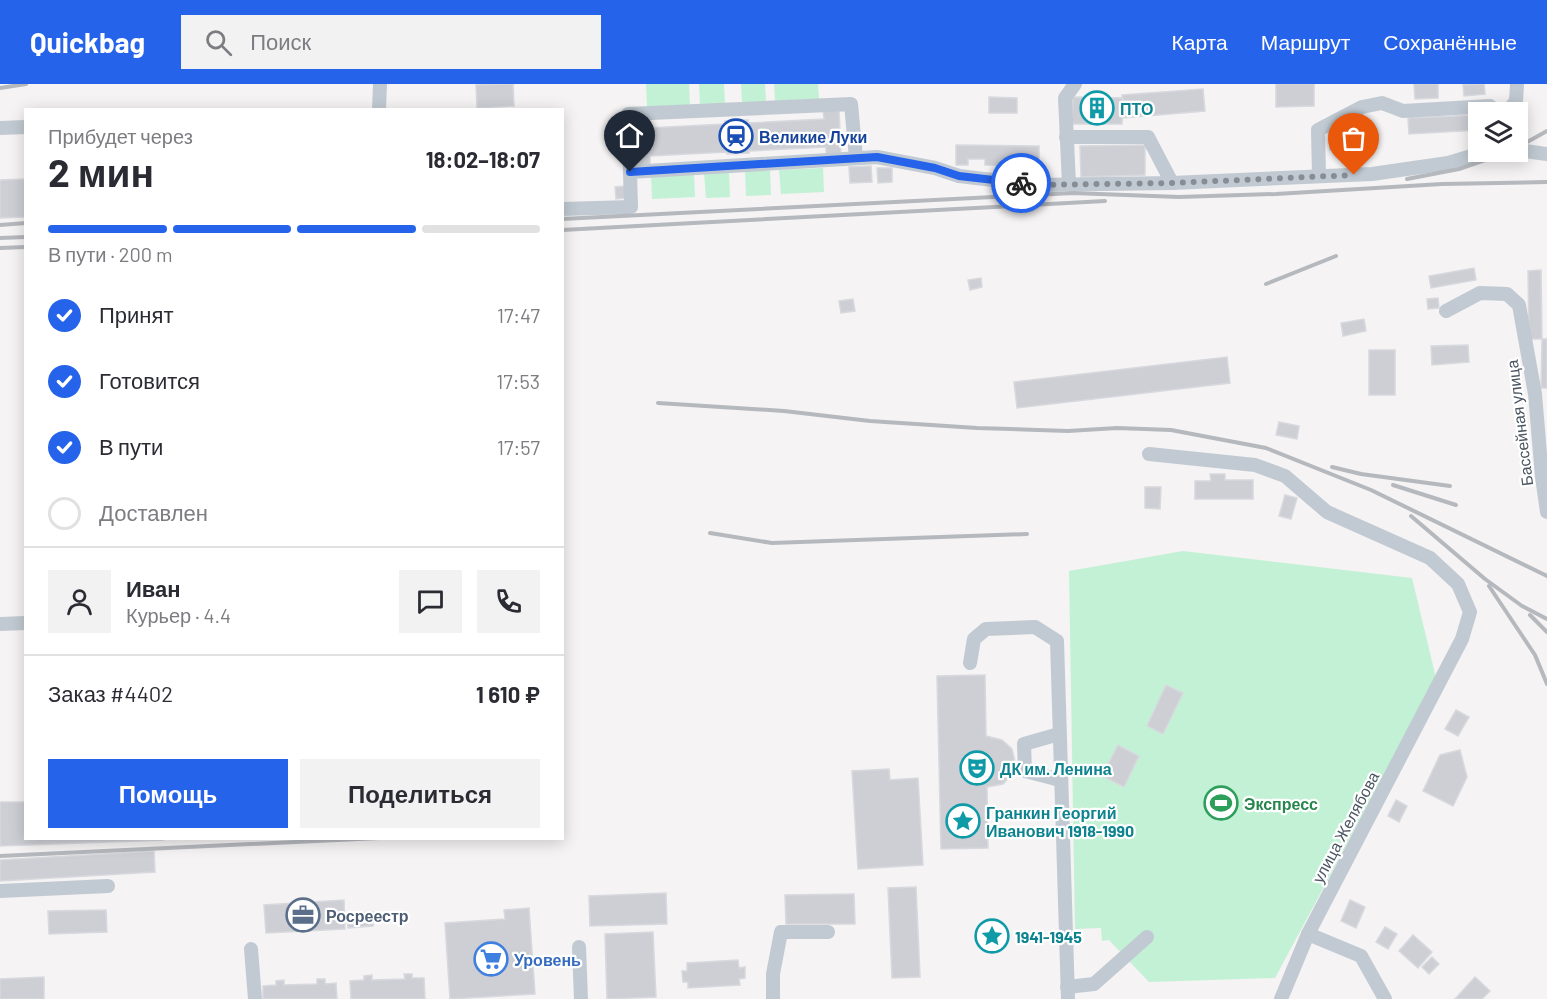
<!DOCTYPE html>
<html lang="ru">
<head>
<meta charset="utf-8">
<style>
  body { margin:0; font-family:Barlow,sans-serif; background:#f2f2f3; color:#2b2b33; height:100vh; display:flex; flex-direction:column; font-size:22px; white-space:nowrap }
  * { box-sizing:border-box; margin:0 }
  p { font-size:20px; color:#7c7c81 }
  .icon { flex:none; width:33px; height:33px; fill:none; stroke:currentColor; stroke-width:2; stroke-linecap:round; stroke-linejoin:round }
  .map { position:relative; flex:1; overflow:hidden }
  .sheet { position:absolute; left:24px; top:24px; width:540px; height:732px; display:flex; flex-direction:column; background:#fff; border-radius:0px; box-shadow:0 3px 15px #0003 }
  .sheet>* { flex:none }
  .buttons { position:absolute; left:1468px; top:18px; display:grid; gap:12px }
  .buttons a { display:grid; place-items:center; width:60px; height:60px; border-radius:0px; background:#fff; box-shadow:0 3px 15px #0003; font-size:30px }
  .pin { position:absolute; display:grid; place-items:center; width:51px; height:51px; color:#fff; margin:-62px -26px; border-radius:50% 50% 50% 0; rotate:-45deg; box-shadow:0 0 6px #0007 }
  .pin .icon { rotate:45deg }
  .courier { position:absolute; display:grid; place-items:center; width:60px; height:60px; margin:-30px; border:4px solid #2563eb; border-radius:50%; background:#fff; color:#222; box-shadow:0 2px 8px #0007 }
  .headline em { font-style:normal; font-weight:700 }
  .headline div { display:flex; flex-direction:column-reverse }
  .headline { display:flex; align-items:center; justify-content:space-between; height:102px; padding:0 24px }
  h1 { font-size:39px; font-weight:700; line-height:45px }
  .bar { display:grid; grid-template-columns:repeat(4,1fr); gap:9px 6px; align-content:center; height:72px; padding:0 24px }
  .bar i { height:8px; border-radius:4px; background:#e1e1e2 }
  .bar .active { background:#2563eb }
  .bar p { grid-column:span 4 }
  .line { display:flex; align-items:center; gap:15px; padding:0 24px; border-top:2px solid #e1e1e2 }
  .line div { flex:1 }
  .round { display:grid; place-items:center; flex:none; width:63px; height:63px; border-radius:0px; background:#f2f2f3 }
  ol { padding:0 24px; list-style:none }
  li { display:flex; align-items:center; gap:18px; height:66px }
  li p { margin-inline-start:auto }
  li .icon { padding:6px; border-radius:50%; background:#2563eb; color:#fff; stroke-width:4 }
  li:last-child { color:#7c7c81 }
  li i { width:33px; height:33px; border:3px solid #e1e1e2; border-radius:50% }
  .action { display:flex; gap:12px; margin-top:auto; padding:12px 24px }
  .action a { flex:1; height:69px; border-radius:0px; background:#2563eb; color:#fff; font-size:24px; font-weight:700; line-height:69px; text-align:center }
  .action a+a { background:#f2f2f3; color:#2b2b33 }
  header { display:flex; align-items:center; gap:36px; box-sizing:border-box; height:84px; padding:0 30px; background:#2563eb; color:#fff }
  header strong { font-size:28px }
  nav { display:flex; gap:33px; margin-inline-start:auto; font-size:21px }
  .search { width:420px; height:54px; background:#f2f2f3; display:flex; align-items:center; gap:15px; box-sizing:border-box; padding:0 21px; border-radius:0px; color:#7c7c81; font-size:22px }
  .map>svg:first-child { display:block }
  .green { fill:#c3f1d5 }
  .building { fill:#cdcfd5; stroke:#d7d9de; stroke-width:1.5 }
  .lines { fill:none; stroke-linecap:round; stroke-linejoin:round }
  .minor { stroke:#c1cad2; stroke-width:14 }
  .rail { stroke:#b5b8bd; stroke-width:4 }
  .done { stroke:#868d94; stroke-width:6; stroke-dasharray:0 10.8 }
  .route { stroke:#2563eb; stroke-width:8 }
  .labels { text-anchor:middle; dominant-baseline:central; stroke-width:4.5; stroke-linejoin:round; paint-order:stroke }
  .culture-label { font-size:16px; font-weight:bold; fill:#0d838f; stroke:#fff; text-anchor:start }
  .transit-label { font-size:16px; font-weight:bold; fill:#164399; stroke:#fff; text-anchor:start }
  .street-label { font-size:16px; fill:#4a5661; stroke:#fff }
  .leisure-label { font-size:16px; font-weight:bold; fill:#27864d; stroke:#fff; text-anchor:start }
  .service-label { font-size:16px; font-weight:bold; fill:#4e5e75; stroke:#fff; text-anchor:start }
  .shop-label { font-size:16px; font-weight:bold; fill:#366cbe; stroke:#fff; text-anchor:start }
</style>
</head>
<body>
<header>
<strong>Quickbag</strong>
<div class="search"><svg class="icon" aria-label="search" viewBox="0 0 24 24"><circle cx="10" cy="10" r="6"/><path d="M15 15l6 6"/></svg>Поиск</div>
<nav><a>Карта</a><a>Маршрут</a><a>Сохранённые</a></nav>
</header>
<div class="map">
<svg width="1547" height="915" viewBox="0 0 1547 915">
  <rect width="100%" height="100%" fill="#f5f3f3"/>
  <!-- green -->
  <g class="green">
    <polygon points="646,0 689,0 690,21 647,23"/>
    <polygon points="699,0 724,0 725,20 700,21"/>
    <polygon points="741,0 765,0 766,18 742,19"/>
    <polygon points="774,0 818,0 819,15 775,17"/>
    <polygon points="823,84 824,108 781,110 779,86"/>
    <polygon points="770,85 771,111 746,112 745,86"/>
    <polygon points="729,88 730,113 706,114 704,89"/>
    <polygon points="694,90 695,113 652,115 651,92"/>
    <polygon points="1183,467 1412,494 1436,594 1275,894 1149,898 1109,856 1102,857 1101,844 1075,845 1069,487"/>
  </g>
  <!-- building -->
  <g class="building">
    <polygon points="513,0 514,22 477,24 476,1"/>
    <polygon points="1276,0 1314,0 1314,22 1276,23"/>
    <polygon points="1414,0 1438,0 1438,14 1415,15"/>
    <polygon points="1484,0 1485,10 1464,12 1463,1"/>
    <polygon points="1203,5 1205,27 1122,34 1122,11"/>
    <polygon points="989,13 1017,14 1017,29 989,29"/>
    <polygon points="1073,13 1123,14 1122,40 1072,40"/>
    <polygon points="839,25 841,72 826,73 826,63 749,67 749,69 727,70 727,68 650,72 650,81 635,81 632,35 648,34 648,44 725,40 725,37 736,36 748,36 748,39 824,35 823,26"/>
    <polygon points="1479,31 1479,46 1409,50 1408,34"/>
    <polygon points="1340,45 1340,52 1363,51 1364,64 1330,66 1329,46"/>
    <polygon points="956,61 1039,62 1039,82 985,81 985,75 968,75 968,81 956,81"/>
    <polygon points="1145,61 1145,91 1081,93 1080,62"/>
    <polygon points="871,82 872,98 850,99 849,83"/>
    <polygon points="877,84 892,84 892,98 878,99"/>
    <polygon points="26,95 26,133 0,134 0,96"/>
    <polygon points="625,102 625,114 616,115 615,103"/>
    <polygon points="1474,184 1476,196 1431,204 1429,192"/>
    <polygon points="1541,186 1542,255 1529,255 1528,187"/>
    <polygon points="981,194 982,203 970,206 968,196"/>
    <polygon points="1438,214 1439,224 1428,225 1427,215"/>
    <polygon points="853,215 855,227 841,229 839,217"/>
    <polygon points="1364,235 1366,247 1343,252 1341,239"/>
    <polygon points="1542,255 1547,255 1547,304 1541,304"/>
    <polygon points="1468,261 1469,278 1432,281 1431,262"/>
    <rect x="1369" y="266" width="26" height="45"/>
    <polygon points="1227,273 1230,299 1017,324 1014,298"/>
    <polygon points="1279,338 1299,342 1297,355 1276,351"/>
    <polygon points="1210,390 1225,390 1225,396 1253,396 1253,415 1195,415 1195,397 1211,397"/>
    <polygon points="1145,403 1161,403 1160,425 1145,424"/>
    <polygon points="1285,411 1297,414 1291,435 1279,432"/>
    <polygon points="985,591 986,652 1002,656 1012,665 1015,678 1012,690 1003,700 987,703 988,764 941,765 937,592"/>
    <polygon points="1166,601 1183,609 1163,650 1147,642"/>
    <polygon points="1456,626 1469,633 1458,652 1445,645"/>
    <polygon points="1118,661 1139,672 1124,703 1102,692"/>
    <polygon points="1460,666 1467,693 1453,722 1423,707 1440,671"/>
    <polygon points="889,685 890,696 918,694 923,781 858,785 852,687"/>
    <polygon points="1396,716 1407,722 1399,738 1388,732"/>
    <polygon points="0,718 26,718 26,754 163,754 163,756 0,762"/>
    <polygon points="154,767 155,788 0,797 0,776"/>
    <polygon points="916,803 920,893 892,894 888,804"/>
    <polygon points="666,809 667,840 590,842 589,812"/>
    <polygon points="854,810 855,840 786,840 785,811"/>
    <polygon points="344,816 345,845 266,849 264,821"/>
    <polygon points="1350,816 1365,823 1356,844 1341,837"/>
    <polygon points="529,824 535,910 450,915 445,839 505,835 504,826"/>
    <polygon points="106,826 107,848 49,850 48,827"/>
    <polygon points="373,828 373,842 348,844 347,830"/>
    <polygon points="1385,843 1397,850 1388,865 1376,858"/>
    <polygon points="653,848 656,913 607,915 605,850"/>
    <polygon points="1413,851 1432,868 1418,884 1399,867"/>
    <polygon points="1432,873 1439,880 1429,890 1422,883"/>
    <polygon points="738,876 739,884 745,883 745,894 739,895 740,901 688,904 688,898 683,898 682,887 687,887 687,879"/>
    <polygon points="404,890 412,890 412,894 424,894 425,915 351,915 350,897 364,896 364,892 372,891 372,896 405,895"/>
    <polygon points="44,893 44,915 0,915 0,895"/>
    <polygon points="1475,893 1490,907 1482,915 1455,915"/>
    <polygon points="317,895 325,895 325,900 336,899 337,915 263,915 263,902 276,901 276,897 284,896 284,901 317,900"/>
  </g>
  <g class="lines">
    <!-- minor -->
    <g class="minor">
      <polyline points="379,26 380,0"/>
      <polyline points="1507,28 1516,17 1517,0"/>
      <polyline points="0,44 26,43"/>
      <polyline points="1066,53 1148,53 1172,99"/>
      <polyline points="1518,66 1547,70"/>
      <polyline points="630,88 628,30 851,20 856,74"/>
      <polyline points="1319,92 1318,46 1362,23 1382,19 1403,27 1490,22 1496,28"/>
      <polyline points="1069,100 1065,14 1075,0"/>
      <polyline points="562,125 631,123 630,88 877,73 935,84 959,92 1035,101 1172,99 1372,90 1448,79 1485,68"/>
      <polyline points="1446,227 1480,209 1507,210 1519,221 1535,310 1542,393 1547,428"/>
      <polyline points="1149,370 1255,381 1285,392 1327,428 1430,474 1458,500 1470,528 1462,555 1308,850 1361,872 1385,915"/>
      <polyline points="0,540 26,539"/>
      <polyline points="970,579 974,555 986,545 1035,543 1057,557 1068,915"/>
      <polyline points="1059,650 1024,660 1025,687 1060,696"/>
      <polyline points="0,807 108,802"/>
      <polyline points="579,863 581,915"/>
      <polyline points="251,865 255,915"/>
      <polyline points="1067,903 1094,900 1147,853"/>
      <polyline points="773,915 773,890 781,848 828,848"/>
      <polyline points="1281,915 1308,850"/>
    </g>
    <!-- rail -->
    <g class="rail">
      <polyline points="0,4 26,0"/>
      <polyline points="1518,63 1547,47"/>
      <polyline points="1407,95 1459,85 1508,68"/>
      <polyline points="562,135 1073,109 1179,113 1276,110 1442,100 1547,98"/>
      <polyline points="0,141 26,139"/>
      <polyline points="562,146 1105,117"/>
      <polyline points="0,154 26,153"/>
      <polyline points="0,164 26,163"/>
      <polyline points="1266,200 1336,172"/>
      <polyline points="658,319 784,327 870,337 977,344 1068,347 1117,344 1171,346 1266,364 1371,406 1547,492"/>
      <polyline points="1332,383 1361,390 1450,402"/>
      <polyline points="1393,401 1456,421"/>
      <polyline points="1411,432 1485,495 1522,522 1547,535"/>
      <polyline points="710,449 772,459 1027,450"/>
      <polyline points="1489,502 1535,571 1547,600"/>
      <polyline points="1530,531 1547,548"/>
      <polyline points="0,772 379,754"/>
    </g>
  </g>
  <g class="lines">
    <!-- done -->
    <polyline class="done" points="1021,99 1035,101 1172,99 1354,91"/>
    <!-- route -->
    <polyline class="route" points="630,88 877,73 935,84 959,92 1021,99"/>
  </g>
  <!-- icons -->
  <defs>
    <symbol id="building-ring" viewBox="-11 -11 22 22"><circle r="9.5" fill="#fff" stroke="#0f9aa8" stroke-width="1.5"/><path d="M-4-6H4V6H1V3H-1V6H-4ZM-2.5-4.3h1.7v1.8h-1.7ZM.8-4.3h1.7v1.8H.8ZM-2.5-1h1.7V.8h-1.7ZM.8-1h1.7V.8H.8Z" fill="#0f9aa8"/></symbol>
    <symbol id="station-ring" viewBox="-11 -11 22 22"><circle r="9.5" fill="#fff" stroke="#1a4fb4" stroke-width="1.5"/><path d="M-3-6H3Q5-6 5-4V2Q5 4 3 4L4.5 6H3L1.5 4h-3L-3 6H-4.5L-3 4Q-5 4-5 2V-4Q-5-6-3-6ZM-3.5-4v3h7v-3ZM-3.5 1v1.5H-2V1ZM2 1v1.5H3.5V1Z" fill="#1a4fb4"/></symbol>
    <symbol id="theatre-ring" viewBox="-11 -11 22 22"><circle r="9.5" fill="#fff" stroke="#0f9aa8" stroke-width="1.5"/><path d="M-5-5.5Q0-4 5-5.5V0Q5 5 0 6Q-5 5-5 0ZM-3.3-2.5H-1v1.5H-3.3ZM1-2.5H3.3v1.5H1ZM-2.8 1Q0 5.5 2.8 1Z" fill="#0f9aa8"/></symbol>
    <symbol id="stadium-ring" viewBox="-11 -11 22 22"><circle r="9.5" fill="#fff" stroke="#2e9e5b" stroke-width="1.5"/><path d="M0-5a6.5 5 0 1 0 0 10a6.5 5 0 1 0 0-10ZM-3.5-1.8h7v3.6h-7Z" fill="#2e9e5b"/></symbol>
    <symbol id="sight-ring" viewBox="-11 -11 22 22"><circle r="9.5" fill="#fff" stroke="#0f9aa8" stroke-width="1.5"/><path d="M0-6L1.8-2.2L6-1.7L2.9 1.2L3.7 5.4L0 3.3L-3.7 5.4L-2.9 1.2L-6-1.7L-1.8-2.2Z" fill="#0f9aa8"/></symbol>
    <symbol id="office-ring" viewBox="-11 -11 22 22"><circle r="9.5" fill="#fff" stroke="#5c6f8a" stroke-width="1.5"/><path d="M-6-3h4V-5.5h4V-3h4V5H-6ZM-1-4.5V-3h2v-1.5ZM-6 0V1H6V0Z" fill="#5c6f8a"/></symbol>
    <symbol id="supermarket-ring" viewBox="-11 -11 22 22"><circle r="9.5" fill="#fff" stroke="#3f7fe0" stroke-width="1.5"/><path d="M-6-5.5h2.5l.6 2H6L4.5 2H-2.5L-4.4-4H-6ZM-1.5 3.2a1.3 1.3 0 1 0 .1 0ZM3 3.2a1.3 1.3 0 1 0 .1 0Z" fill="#3f7fe0"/></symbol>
  </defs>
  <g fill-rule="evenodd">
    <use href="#building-ring" x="1078" y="5" width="38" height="38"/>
    <use href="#station-ring" x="717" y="33" width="38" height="38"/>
    <use href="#theatre-ring" x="958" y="665" width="38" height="38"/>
    <use href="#stadium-ring" x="1202" y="700" width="38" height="38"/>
    <use href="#sight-ring" x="944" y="718" width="38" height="38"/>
    <use href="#office-ring" x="284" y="812" width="38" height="38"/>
    <use href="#sight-ring" x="973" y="833" width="38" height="38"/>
    <use href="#supermarket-ring" x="472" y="856" width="38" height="38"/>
  </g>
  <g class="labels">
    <!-- culture labels -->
    <g class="culture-label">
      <text x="1120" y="24">ПТО</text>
      <text x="1000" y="684">ДК им. Ленина</text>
      <text x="986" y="728">Гранкин Георгий<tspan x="986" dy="18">Иванович 1918-1990</tspan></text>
      <text x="1015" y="852">1941-1945</text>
    </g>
    <!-- transit labels -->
    <g class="transit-label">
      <text x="759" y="52">Великие Луки</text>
    </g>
    <!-- street labels -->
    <g class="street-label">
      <text transform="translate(1519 339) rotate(-97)">Бассейная улица</text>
      <text transform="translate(1345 743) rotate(-62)">улица Желябова</text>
    </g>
    <!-- leisure labels -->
    <g class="leisure-label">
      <text x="1244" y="719">Экспресс</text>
    </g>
    <!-- service labels -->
    <g class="service-label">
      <text x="326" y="831">Росреестр</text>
    </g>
    <!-- shop labels -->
    <g class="shop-label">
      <text x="514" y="875">Уровень</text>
    </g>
  </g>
</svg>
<div class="buttons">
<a><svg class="icon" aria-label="layers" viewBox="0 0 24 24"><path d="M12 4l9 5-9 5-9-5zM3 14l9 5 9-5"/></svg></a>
</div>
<div class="pin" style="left:1354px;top:91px;background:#ea580c"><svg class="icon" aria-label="bag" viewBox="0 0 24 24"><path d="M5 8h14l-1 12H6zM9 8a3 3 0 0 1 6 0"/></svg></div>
<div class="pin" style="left:630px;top:88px;background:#1f2937"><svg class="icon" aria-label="home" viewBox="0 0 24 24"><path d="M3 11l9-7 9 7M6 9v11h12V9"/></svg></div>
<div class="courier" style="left:1021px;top:99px"><svg class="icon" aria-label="bike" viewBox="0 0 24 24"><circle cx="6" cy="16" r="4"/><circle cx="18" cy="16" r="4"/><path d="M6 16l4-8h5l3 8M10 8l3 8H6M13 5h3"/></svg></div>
<section class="sheet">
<div class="headline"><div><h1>2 мин</h1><p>Прибудет через</p></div><em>18:02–18:07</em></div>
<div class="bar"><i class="active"></i><i class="active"></i><i class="active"></i><i></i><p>В пути · 200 m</p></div>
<ol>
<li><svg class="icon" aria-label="check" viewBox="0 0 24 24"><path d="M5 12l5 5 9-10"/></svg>Принят<p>17:47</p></li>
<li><svg class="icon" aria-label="check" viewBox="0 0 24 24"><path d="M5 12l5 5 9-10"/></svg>Готовится<p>17:53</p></li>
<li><svg class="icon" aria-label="check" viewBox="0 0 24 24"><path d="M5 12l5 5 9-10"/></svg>В пути<p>17:57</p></li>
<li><i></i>Доставлен</li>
</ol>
<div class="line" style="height:108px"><a class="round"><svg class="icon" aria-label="person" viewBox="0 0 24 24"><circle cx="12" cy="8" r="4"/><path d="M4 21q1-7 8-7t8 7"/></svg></a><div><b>Иван</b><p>Курьер · 4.4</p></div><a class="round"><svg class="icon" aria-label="chat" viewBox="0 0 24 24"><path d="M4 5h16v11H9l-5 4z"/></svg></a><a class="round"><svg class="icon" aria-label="phone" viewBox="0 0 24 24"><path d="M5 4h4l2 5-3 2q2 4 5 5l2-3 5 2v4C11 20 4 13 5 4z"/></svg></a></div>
<div class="line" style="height:78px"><div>Заказ #4402</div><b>1 610 ₽</b></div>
<div class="action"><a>Помощь</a><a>Поделиться</a></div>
</section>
</div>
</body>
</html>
